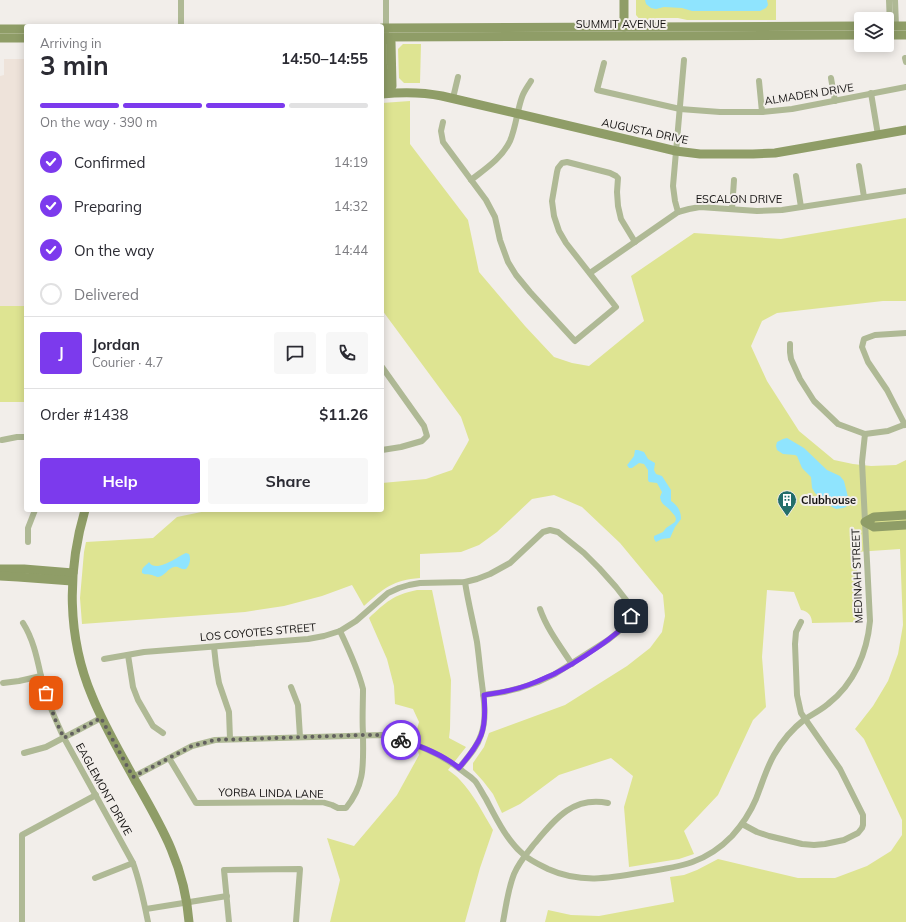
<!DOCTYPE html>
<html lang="en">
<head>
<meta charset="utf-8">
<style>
  body { margin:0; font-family:Mulish,sans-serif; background:#f7f7f7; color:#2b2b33; height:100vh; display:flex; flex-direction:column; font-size:15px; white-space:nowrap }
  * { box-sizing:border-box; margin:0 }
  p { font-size:13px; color:#7c7c81 }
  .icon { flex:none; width:22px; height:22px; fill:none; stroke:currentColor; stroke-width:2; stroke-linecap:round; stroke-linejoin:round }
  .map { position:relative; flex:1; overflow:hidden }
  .sheet { position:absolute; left:24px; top:24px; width:360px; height:488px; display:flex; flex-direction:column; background:#fff; border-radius:4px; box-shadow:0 2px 10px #0003 }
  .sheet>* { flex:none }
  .fabs { position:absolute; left:854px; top:12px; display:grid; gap:8px }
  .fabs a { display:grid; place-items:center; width:40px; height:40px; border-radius:4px; background:#fff; box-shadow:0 2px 10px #0003; font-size:20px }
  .pin { position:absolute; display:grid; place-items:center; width:34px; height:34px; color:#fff; margin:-17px; border-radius:8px; box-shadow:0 2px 6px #0006 }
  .courier { position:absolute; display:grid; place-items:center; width:40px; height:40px; margin:-20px; border:3px solid #7c3aed; border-radius:50%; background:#fff; color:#222; box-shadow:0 1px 5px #0007 }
  .headline em { font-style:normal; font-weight:700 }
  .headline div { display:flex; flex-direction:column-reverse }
  .headline { display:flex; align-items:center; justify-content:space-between; height:68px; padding:0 16px }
  h1 { font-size:26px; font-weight:700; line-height:30px }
  .bar { display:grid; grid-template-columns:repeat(4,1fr); gap:6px 4px; align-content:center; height:48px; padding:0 16px }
  .bar i { height:5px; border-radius:3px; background:#e1e1e2 }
  .bar .selected { background:#7c3aed }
  .bar p { grid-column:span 4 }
  .line { display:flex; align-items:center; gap:10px; padding:0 16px; border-top:1px solid #e1e1e2 }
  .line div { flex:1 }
  .round { display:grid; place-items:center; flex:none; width:42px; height:42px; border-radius:4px; background:#f7f7f7 }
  ol { padding:0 16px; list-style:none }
  li { display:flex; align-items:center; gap:12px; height:44px }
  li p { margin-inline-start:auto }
  li .icon { padding:4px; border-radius:50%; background:#7c3aed; color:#fff; stroke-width:4 }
  li:last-child { color:#7c7c81 }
  li i { width:22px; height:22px; border:2px solid #e1e1e2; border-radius:50% }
  .button { display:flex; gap:8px; margin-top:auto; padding:8px 16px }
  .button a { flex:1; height:46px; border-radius:4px; background:#7c3aed; color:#fff; font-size:16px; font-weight:700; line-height:46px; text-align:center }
  .button a+a { background:#f7f7f7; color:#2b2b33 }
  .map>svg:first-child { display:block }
  .built { fill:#eee3da }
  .green { fill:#dee492 }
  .water { fill:#8fe4fe }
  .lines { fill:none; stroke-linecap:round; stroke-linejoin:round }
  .street { stroke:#afb995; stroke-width:6 }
  .secondary { stroke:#8f9d67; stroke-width:9 }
  .done { stroke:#62605e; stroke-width:4; stroke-dasharray:0 7.2 }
  .route { stroke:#7c3aed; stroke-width:5 }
  .labels { text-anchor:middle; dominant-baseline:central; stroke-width:4; stroke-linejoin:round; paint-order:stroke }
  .street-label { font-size:11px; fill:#151312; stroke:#f2eeea }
  .poi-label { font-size:11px; font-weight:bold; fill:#151312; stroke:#f2eeea; text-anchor:start }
</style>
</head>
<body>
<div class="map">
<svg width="906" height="922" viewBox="0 0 906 922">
  <rect width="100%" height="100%" fill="#f2eeea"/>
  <!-- built -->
  <polygon class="built" points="4,59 26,59 26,306 0,306 0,76 4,75"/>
  <!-- green -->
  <g class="green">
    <polygon points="636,0 776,0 776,20 687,20 678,18 656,18 651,20 641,21 636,15"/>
    <polygon points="403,44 421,44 420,83 404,83 399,78 398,49"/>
    <path d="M 410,101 L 410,144 L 468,220 L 479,272 L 525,326 L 554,357 L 572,363 L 589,366 L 644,321 L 631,276 L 694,233 L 781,239 L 906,218 L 906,301 L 883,301 L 777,313 L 762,321 L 751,346 L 767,381 L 799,431 L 834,460 L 853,464 L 871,466 L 896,465 L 906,460 L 906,922 L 545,922 L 548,910 L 571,915 L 599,916 L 674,902 L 670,877 L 684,875 L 697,870 L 718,859 L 798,878 L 835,878 L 867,866 L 891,851 L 902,835 L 902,820 L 864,739 L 855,729 L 873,706 L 888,681 L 898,654 L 903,625 L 900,549 L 856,552 L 860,622 L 812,623 C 812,616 808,611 801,610 L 794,592 L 767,590 L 762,657 L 766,707 L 753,720 L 718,795 L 684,831 L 694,854 L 679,859 L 629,867 L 624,807 L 633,776 L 611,758 L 559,775 L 520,804 L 502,813 L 493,794 L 483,781 L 473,770 L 473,763 L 484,747 L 489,733 L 565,705 L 627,666 L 650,648 L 662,632 L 665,616 L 663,595 L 620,543 L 582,507 L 554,495 L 532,499 L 497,532 L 479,545 L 461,552 L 420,554 L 420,578 C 393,580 384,588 364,606 L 352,585 L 322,596 L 284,606 L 245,612 L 82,624 L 80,598 L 84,552 L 86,542 L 153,538 L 177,517 L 211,510 L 382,510 L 382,483 L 426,479 L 452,470 L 467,444 L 469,440 L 461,417 L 382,310 L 382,103 Z"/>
    <rect x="0" y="306" width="26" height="96"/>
    <path d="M 417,590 L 432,590 L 451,680 L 450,729 L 449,738 L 466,747 L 448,770 C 452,773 457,776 460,780 C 474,795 483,813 493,830 L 480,868 L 465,922 L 330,922 L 340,880 L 327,838 L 354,846 L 397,795 L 419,755 L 415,737 L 419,722 L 413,709 L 395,704 L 394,686 L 387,659 L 369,618 C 386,602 393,595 417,590 Z"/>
  </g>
  <!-- water -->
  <g class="water">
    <polygon points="645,0 767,0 768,5 766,8 760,11 692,11 682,8 664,7 656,9 651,8 646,4"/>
    <polygon points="787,438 804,448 827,470 840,476 844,481 848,497 849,502 846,507 843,508 836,509 830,506 825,501 815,493 812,488 811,477 802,468 797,456 795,455 783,454 777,450 776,446 777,442 783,439"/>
    <path d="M 635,450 L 638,450 L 644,452 L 648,459 L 655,463 L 654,470 L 656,474 L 662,476 L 671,490 L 671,501 C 678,506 681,511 681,519 L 675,527 L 670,538 L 662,539 L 656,542 L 654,539 L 654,536 L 663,532 L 666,528 L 675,522 L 676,519 L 675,516 L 669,509 L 663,504 L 661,501 L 660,497 L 662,492 L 657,483 L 649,482 L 648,480 L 648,470 L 644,464 L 639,463 L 632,468 L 629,468 L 627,465 L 628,464 L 634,456 Z"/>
    <path d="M 186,553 L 189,554 C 191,558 190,565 186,569 C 180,570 179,566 174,567 C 168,568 164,577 158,577 C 157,577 152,575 152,575 C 148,574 145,575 142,573 C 141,567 146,566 149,562 C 156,574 178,556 186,553 Z"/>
  </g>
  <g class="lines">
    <!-- street -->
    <g class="street">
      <polyline points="386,0 386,32"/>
      <polyline points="889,0 890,26"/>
      <polyline points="895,0 896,26"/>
      <polyline points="181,26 181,0"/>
      <polyline points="905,58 906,62"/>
      <polyline points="604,63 597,90 680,109 720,112 762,112 792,109 906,87"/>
      <polyline points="831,78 835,101"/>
      <polyline points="759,81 762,112"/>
      <polyline points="871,93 878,135"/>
      <polyline points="453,98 458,77"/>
      <polyline points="443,122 441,131 443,142 486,200 495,217 500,240 508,262 516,275 530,292 575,341 616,307 566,243 559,231 554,216 552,201 557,172 558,168 562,163 567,162 571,163 610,173 616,176 618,178 617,192 618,206 621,219 635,242"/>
      <polyline points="859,166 864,197"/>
      <polyline points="796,176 801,207"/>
      <path d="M 471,180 C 485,169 502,158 510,141 C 516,127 517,111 522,97 C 524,91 528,86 531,81"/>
      <polyline points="732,209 734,180"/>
      <polyline points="678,212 675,201 673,186 684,60"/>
      <polyline points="590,273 678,212 689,209 700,207 757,211 782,210 906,191"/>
      <polyline points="790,344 790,352 791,359 800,379 814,401 838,424 865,434 888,431 906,424"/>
      <polyline points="382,367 424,426 427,436 422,441 401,447 382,450"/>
      <polyline points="905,425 887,390 868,362 862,347 864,339 875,335 906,333"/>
      <polyline points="2,440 17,437 26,437"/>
      <polyline points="28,542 28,528 35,510"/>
      <path d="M 540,609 C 547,629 560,646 572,664"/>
      <path d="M 23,623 C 35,642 38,664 43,685 C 48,704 56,721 64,738 L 133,863 C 140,882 144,902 148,922"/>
      <polyline points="214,647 216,665 219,683 229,712 230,739"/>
      <polyline points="128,655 133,687 138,700 153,726 163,733"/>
      <polyline points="104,659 144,652 308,639 324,636 340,631 356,621 388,593 399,588 409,585 420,583 465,582 477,579 490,574 510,563 543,532 550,530 558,532 584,553 599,568 616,587 630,605 631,612 630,619 618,632 608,640 555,674 538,682 520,688 504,692 483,695"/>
      <polyline points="3,683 19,681 41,676"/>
      <polyline points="291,687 298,705 300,737"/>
      <polyline points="24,753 46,747 101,718"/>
      <path d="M 169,758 L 196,803 L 322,802 L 332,805 L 338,808 L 346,808 C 366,783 363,763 363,733 C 362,719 363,704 363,689 C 358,669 349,650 340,631"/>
      <path d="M 459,768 C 467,758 477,748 481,735 C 487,719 484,701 482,684 C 480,670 479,656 477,642 C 473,621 468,602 465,582"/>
      <path d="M 133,777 L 192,746 L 215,740 L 381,735 C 414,743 438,751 465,773 C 468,775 472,778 475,781 C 479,786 482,793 486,799 C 496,818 507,841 524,855 C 531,861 540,865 548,869 C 581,884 611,878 645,872 C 680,867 706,863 732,836 C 742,825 750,813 756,799 C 762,784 766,769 774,755 C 782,741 792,729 805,719 C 813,714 821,710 828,704 C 854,684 867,653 870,621 L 862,462 L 865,434"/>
      <polyline points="742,824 757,832 769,836 802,844 814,845 825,844 844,840 858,833 862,828 863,825 863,815 840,769 801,713 797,695 795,644 796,632 801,622"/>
      <polyline points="95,878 133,863"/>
      <polyline points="146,909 227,896"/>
      <polyline points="22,922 22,835 96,795"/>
      <polyline points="229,922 224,870 300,869 296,922"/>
      <path d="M 503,922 C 506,906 508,889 514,874 C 519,862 527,853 535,843 C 555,819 573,796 608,803"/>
    </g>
    <!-- secondary -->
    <g class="secondary">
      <polyline points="624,0 624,27"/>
      <polyline points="887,26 906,26"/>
      <polyline points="382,28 861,26"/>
      <polyline points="0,29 26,29"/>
      <polyline points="887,35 906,35"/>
      <polyline points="382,37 861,35"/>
      <polyline points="0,38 26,38"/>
      <polyline points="382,44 383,86 388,93 392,86 391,42 386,37"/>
      <path d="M 382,94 C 402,92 422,92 442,96 L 655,146 L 676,151 L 700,154 L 753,154 L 775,153 L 798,149 L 906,130"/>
      <path d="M 85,510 C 67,571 67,637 92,696 C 104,726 121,754 136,782 C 163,829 185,867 189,922"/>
      <polyline points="906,515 874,517 865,522 874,527 906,525"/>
      <polyline points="0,569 24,569 73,573"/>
      <polyline points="0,576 18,577 72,581"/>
    </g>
  </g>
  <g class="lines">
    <!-- done -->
    <polyline class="done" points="46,693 55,719 64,738 101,718 133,777 192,746 215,740 362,735 382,735 401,740"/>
    <!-- route -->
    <path class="route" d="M 401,740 C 421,746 442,754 459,768 C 482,740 487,732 484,695 C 499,693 514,690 528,685 C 537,682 545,678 554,674 C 570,666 626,632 631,616"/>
  </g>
  <!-- icons -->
  <defs>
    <symbol id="building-pin" viewBox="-11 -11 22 30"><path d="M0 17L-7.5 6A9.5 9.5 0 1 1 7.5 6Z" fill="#236e6a" stroke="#f2eeea"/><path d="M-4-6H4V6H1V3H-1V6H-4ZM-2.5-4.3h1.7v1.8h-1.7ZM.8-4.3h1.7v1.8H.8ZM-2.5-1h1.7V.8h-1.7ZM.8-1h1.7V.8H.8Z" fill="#fff"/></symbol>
  </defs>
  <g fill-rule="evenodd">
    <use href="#building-pin" x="776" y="489" width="22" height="30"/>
  </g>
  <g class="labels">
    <!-- street labels -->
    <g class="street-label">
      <text x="621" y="24">SUMMIT AVENUE</text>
      <text transform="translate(809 94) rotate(-9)">ALMADEN DRIVE</text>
      <text transform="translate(645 131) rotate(12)">AUGUSTA DRIVE</text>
      <text x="739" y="199">ESCALON DRIVE</text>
      <text transform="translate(857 576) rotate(-92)">MEDINAH STREET</text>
      <text transform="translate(258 632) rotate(-5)">LOS COYOTES STREET</text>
      <text transform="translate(104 789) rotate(61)">EAGLEMONT DRIVE</text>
      <text transform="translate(271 793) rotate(1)">YORBA LINDA LANE</text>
    </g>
    <!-- poi labels -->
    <g class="poi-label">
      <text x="801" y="500">Clubhouse</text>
    </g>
  </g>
</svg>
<div class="fabs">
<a><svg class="icon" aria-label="layers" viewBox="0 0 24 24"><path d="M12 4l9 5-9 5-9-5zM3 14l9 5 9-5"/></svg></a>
</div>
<div class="pin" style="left:46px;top:693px;background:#ea580c"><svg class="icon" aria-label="bag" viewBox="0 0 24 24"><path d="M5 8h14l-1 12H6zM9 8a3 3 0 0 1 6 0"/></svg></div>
<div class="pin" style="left:631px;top:616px;background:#1f2937"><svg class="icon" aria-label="home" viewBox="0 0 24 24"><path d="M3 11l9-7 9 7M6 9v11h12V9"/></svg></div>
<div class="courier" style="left:401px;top:740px"><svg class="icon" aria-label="bike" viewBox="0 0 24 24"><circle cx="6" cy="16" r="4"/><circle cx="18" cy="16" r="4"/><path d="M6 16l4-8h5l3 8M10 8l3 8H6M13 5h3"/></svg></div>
<section class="sheet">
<div class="headline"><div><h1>3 min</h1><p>Arriving in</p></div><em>14:50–14:55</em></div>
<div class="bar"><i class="selected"></i><i class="selected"></i><i class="selected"></i><i></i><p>On the way · 390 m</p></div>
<ol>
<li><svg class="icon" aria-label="check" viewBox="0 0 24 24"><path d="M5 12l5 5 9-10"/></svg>Confirmed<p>14:19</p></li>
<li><svg class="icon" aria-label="check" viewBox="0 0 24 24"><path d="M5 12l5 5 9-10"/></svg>Preparing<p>14:32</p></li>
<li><svg class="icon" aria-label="check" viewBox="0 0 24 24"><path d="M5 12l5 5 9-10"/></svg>On the way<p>14:44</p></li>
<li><i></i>Delivered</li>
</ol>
<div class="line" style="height:72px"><b class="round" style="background:#7c3aed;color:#fff">J</b><div><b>Jordan</b><p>Courier · 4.7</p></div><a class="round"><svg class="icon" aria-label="chat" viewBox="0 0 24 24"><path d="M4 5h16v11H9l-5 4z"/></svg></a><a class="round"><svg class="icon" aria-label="phone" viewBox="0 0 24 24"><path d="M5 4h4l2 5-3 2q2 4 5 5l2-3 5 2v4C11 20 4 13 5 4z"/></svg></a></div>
<div class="line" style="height:52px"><div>Order #1438</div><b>$11.26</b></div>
<div class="button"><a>Help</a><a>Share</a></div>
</section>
</div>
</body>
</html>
